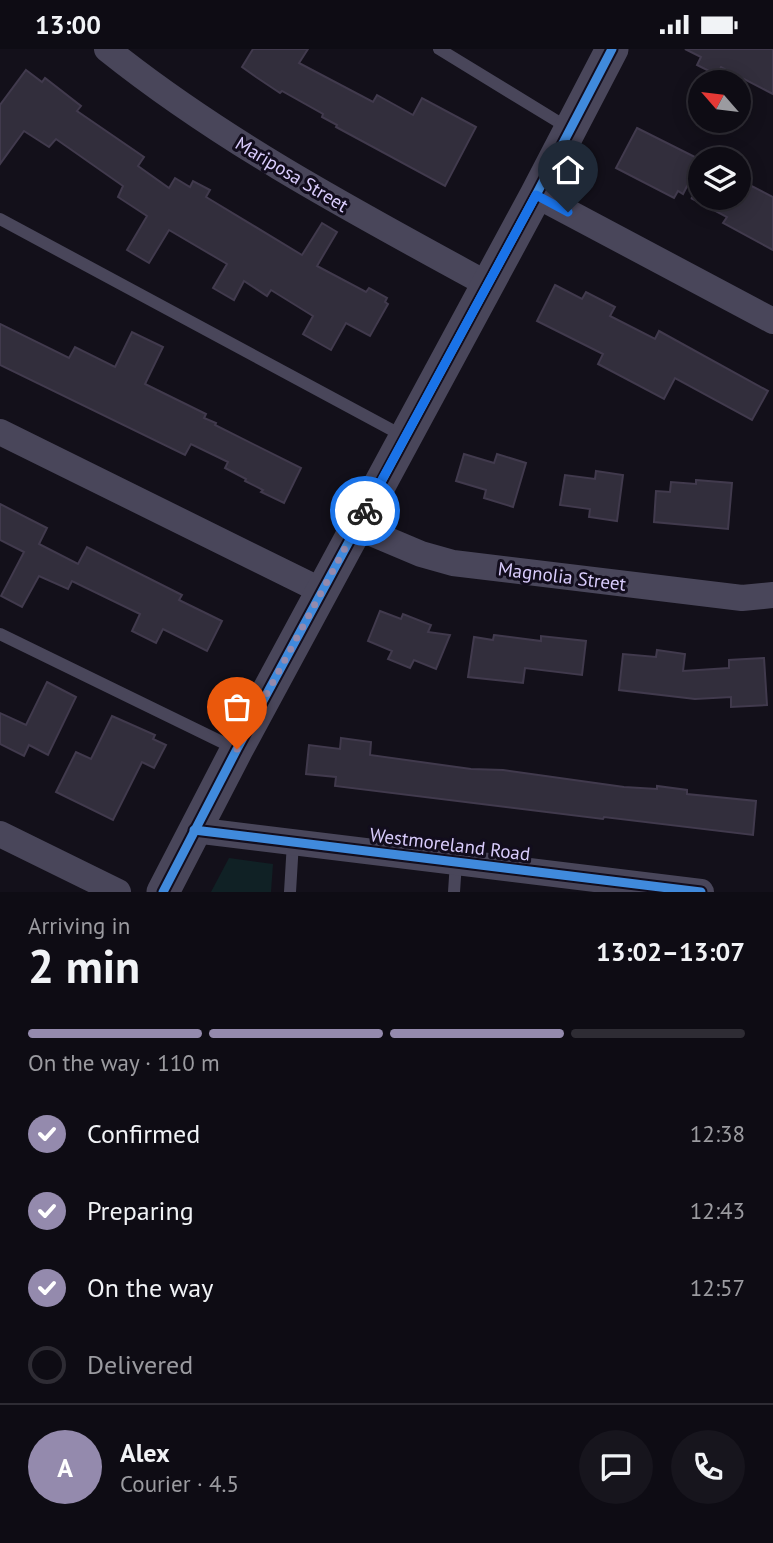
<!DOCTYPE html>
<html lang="en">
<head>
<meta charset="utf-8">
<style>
  body { margin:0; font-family:"PT Sans",sans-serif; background:#17151d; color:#f1f3f6; height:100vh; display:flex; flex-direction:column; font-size:26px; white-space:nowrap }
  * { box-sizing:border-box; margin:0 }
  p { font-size:23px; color:#9b9ba0 }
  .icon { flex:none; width:38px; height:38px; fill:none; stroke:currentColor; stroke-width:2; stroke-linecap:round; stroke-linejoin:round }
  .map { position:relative; height:843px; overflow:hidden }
  .drawer { display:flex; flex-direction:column; background:#0e0c14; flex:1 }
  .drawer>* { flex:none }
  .needle { width:46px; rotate:298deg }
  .tools { position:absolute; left:688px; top:21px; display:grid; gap:14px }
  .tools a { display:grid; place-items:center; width:63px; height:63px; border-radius:50%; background:#0e0c14; box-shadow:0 4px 18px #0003,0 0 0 2px #2e2c34; font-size:35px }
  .pin { position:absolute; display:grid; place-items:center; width:60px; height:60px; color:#fff; margin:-72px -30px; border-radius:50% 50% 50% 0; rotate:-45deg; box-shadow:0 0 7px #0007 }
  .pin .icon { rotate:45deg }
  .courier { position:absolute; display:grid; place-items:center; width:70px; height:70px; margin:-35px; border:5px solid #1a73e8; border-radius:50%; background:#fff; color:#222; box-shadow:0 2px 9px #0007 }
  .head em { font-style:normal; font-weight:600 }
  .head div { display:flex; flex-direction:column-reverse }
  .head { display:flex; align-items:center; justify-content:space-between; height:119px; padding:0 28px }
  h1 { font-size:46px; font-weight:600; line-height:52px }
  .bar { display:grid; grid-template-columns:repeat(4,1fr); gap:10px 7px; align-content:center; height:84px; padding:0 28px }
  .bar i { height:9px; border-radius:5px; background:#2e2c34 }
  .bar .active { background:#948aad }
  .bar p { grid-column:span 4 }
  .line { display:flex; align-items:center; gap:18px; padding:0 28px; border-top:2px solid #2e2c34 }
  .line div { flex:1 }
  .round { display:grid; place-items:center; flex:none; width:74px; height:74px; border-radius:37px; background:#17151d }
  ol { padding:0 28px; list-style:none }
  li { display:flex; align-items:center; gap:21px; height:77px }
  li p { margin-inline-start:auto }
  li .icon { padding:7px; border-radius:50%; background:#948aad; color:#fff; stroke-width:4 }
  li:last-child { color:#9b9ba0 }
  li i { width:38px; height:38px; border:4px solid #2e2c34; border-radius:50% }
  .status { display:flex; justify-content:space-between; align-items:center; height:49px; padding:0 35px; background:#0e0c14; direction:ltr }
  .status svg { height:19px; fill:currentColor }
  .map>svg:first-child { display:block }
  .green { fill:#102125 }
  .building { fill:#322e3c; stroke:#413a4d; stroke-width:2 }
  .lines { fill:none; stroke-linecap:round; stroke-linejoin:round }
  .service { stroke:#49465a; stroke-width:12 }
  .minor { stroke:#49465a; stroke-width:26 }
  .tertiary { stroke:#49465a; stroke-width:33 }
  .cycleway-casing { stroke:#120d1d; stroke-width:13 }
  .cycleway { stroke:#408adc; stroke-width:9 }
  .done { stroke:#948aad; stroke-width:7; stroke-dasharray:0 12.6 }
  .route { stroke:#1a73e8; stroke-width:9 }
  .labels { text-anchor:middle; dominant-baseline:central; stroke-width:6; stroke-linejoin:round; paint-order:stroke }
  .street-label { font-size:19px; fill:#d9ccfc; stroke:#120d1d }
</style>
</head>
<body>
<div class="status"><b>13:00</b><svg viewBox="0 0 49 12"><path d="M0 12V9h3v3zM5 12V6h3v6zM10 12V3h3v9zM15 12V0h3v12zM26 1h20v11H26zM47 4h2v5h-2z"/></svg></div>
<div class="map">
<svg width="773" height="843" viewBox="0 0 773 843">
  <rect width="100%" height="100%" fill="#13101a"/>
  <!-- green -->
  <polygon class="green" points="229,809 273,815 271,843 211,843"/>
  <!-- building -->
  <g class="building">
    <polygon points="253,0 308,0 299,14 373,53 377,46 413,66 422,49 476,78 445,137 336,78 337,76 322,68 323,65 282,42 280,44 256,28 242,18"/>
    <polygon points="685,0 773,0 773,45 721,18 717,26 697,16 701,8"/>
    <polygon points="26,21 42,33 45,29 81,57 77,62 144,108 138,117 169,139 175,129 190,138 193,132 210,141 206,148 302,206 322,174 337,183 317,217 366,243 369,239 387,249 385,253 388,255 370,287 346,274 331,301 303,285 313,267 271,241 267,247 244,232 234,251 213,239 227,215 169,181 149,214 127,201 147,167 118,148 123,137 56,90 49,98 24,82 0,115 0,56"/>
    <polygon points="637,79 695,108 694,111 699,114 683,145 678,142 674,149 616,119"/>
    <polygon points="738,130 773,148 773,201 723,174 727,168 691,149 738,149"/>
    <polygon points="555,236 582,250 586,243 615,258 610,267 655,290 659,282 768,342 752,371 675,329 664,350 598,315 603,305 537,272"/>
    <polygon points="0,275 69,309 75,298 115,318 132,283 163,298 145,335 206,365 204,369 216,374 215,376 301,419 284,454 261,443 263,441 245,432 246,430 225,419 228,413 191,395 185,406 0,316"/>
    <polygon points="464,405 494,414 497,405 526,414 513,458 484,449 486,441 456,432"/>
    <polygon points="596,422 623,426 617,472 589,468 590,460 560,456 565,426 595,430"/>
    <polygon points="696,431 732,434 728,480 654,473 656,442 670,443 671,433 696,435"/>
    <polygon points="0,455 47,479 39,495 78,515 87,498 182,546 179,551 222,572 207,602 163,580 156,594 132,582 140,565 72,532 68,540 39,527 22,558 1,547 24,503 0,491"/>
    <polygon points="380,562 401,570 403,565 431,576 428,583 450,586 436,620 414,611 410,619 388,610 392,602 368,592"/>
    <polygon points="494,586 541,592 541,587 586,592 582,626 525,619 523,634 468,628 474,588 493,591"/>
    <polygon points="657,601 685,605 683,622 729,619 729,611 764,609 767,656 731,658 731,648 695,650 619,641 623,605 656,608"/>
    <polygon points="47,633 76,648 48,706 29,696 24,707 0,695 0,664 26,676"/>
    <polygon points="112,667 155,686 153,690 166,696 154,719 142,713 113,771 56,743 76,703 91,710"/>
    <polygon points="341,689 371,693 370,706 471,720 503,721 624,738 657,740 657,737 687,741 687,745 756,752 753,786 604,768 603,770 335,737 336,728 306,725 309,696 340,700"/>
  </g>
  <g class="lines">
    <!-- service -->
    <g class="service">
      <polyline points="439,0 570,80"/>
      <polyline points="0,170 405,388"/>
      <polyline points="0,585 236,700"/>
      <polyline points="290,843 293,793"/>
      <polyline points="454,843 456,813"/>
    </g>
    <!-- minor -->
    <g class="minor">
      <path d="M 107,0 C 223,93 357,164 487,235"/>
      <polyline points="536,146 773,272"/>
      <polyline points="0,383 322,542"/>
      <polyline points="357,478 421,505 453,514 742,549 773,546"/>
      <polyline points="194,781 701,843"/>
      <polyline points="0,785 118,843"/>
    </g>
    <!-- tertiary -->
    <polyline class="tertiary" points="163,843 237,700 536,146 612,0"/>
    <defs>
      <g id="cycleway">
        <polyline points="194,781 701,843"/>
        <polyline points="163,843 237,700 536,146 612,0"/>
      </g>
    </defs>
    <!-- cycleway casing -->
    <use href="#cycleway" class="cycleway-casing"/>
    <!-- cycleway -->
    <use href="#cycleway" class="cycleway"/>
  </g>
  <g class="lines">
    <!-- done -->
    <polyline class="done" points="237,700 365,462"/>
    <!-- route -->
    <polyline class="route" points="365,462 536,146 568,163"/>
  </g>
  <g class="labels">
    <!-- street labels -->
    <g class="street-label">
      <text transform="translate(292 125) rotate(31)">Mariposa Street</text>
      <text transform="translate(562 527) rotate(7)">Magnolia Street</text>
      <text transform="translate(450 795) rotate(7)">Westmoreland Road</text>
    </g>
  </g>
</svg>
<div class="tools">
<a><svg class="needle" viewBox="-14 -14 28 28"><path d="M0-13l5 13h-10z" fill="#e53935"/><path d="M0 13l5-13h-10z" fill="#9b9ba0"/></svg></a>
<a><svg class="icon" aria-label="layers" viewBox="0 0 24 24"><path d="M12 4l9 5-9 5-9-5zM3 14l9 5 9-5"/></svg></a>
</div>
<div class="pin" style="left:237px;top:700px;background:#ea580c"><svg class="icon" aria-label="bag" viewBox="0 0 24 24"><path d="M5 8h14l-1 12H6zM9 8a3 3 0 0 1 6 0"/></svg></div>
<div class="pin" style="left:568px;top:163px;background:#1f2937"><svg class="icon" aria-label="home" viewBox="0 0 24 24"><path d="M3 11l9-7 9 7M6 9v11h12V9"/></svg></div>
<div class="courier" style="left:365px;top:462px"><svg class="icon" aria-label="bike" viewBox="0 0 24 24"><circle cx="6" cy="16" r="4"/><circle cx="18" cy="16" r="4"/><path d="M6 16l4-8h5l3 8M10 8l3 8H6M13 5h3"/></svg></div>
</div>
<section class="drawer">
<div class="head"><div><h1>2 min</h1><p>Arriving in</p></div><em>13:02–13:07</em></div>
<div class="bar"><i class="active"></i><i class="active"></i><i class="active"></i><i></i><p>On the way · 110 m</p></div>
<ol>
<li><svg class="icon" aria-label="check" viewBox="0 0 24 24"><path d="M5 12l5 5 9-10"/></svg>Confirmed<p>12:38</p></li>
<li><svg class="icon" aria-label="check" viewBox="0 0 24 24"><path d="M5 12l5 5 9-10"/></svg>Preparing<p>12:43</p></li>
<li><svg class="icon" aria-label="check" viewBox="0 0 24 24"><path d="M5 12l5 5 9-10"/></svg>On the way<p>12:57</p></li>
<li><i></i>Delivered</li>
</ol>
<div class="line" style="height:126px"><b class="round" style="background:#948aad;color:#fff">A</b><div><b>Alex</b><p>Courier · 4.5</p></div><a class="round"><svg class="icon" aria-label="chat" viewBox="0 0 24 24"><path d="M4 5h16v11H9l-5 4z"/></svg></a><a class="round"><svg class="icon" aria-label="phone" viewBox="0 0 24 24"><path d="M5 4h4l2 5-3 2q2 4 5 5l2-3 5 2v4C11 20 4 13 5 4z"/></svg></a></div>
</section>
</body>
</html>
